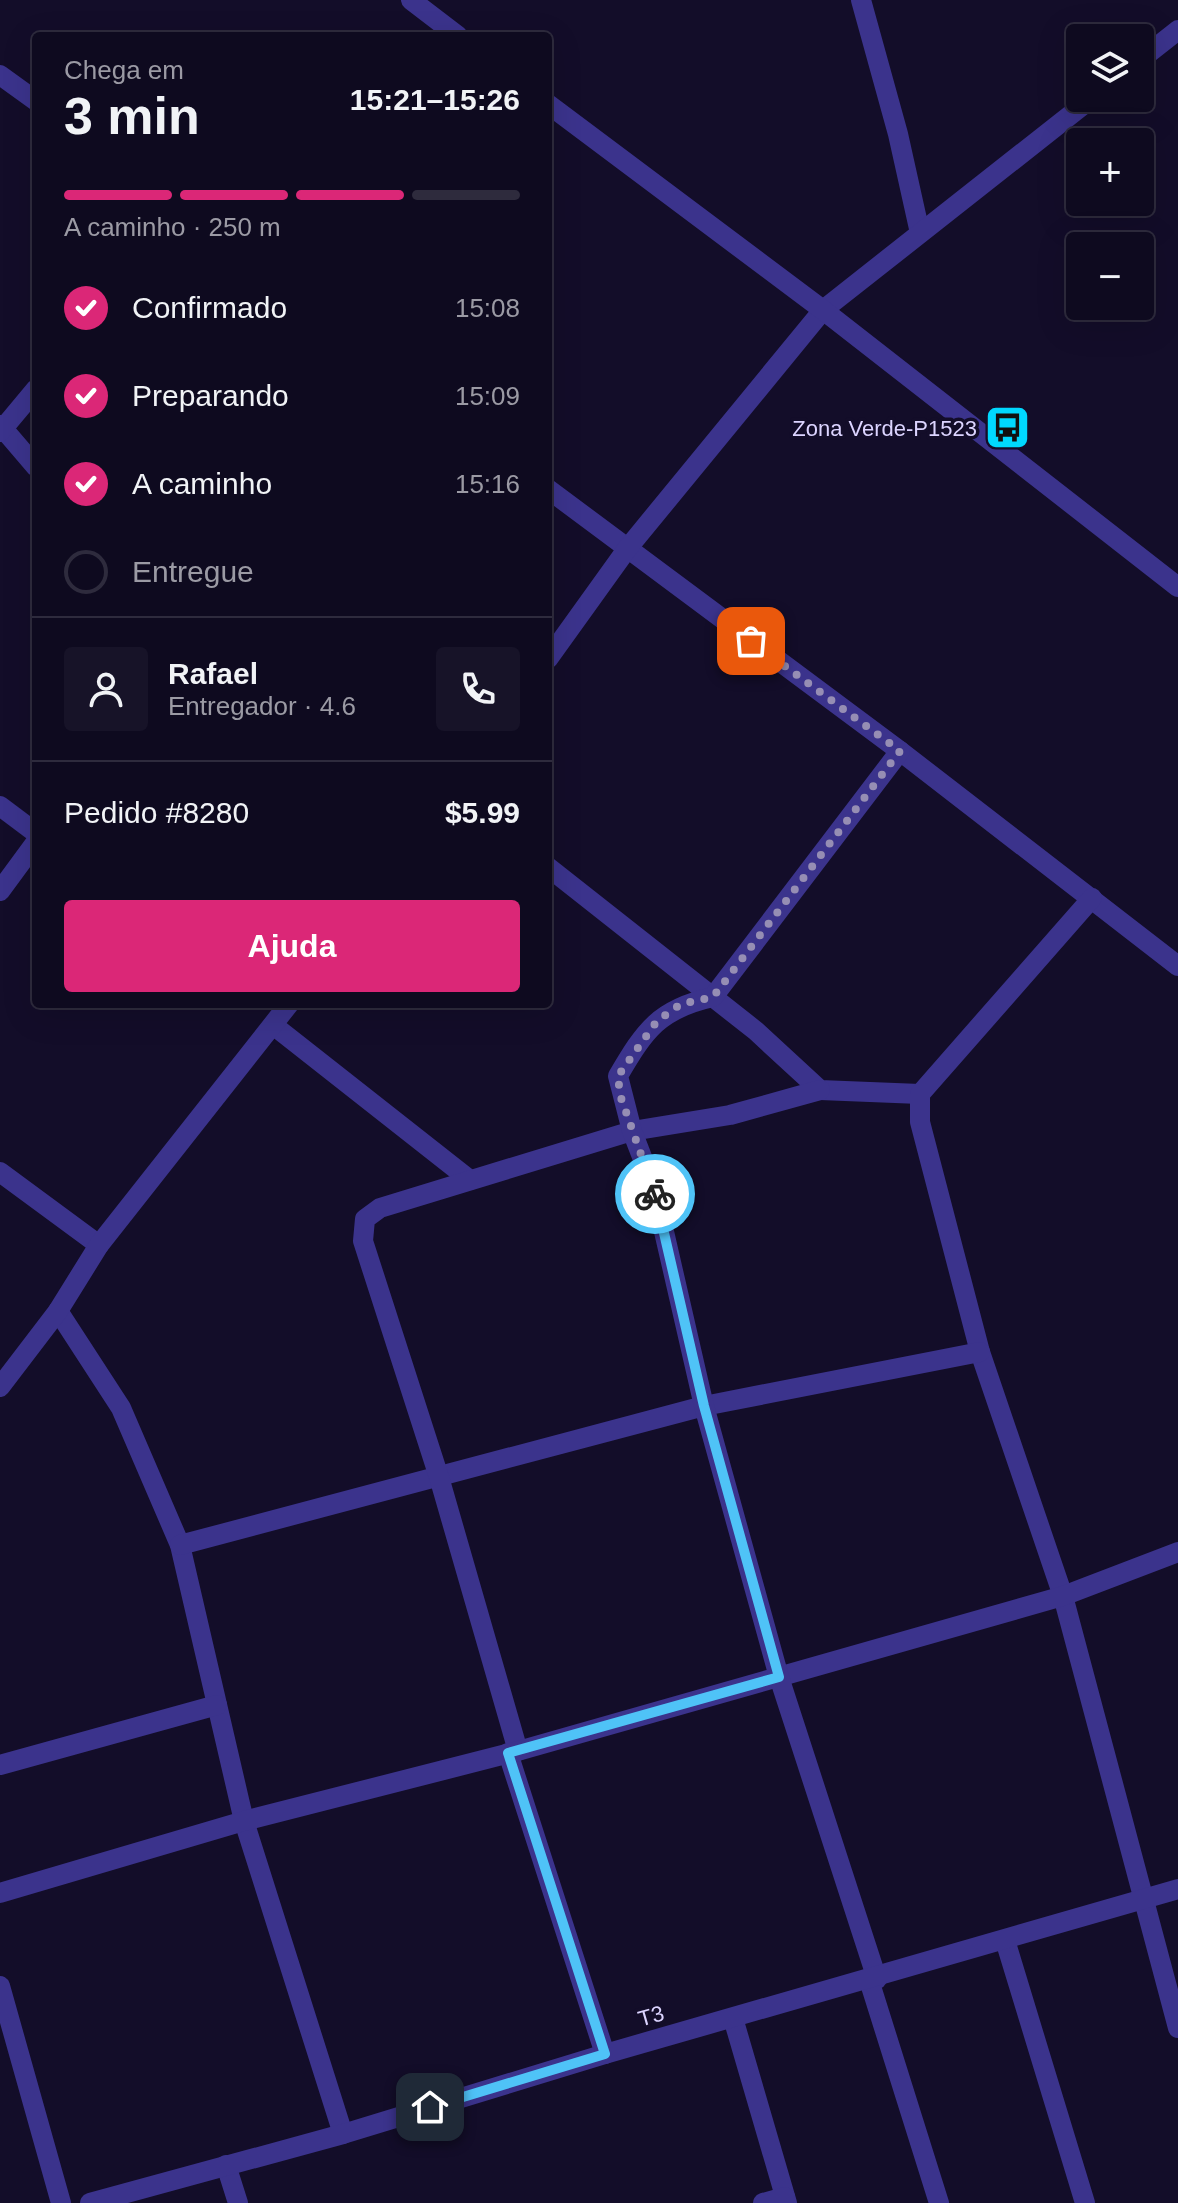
<!DOCTYPE html>
<html lang="pt">
<head>
<meta charset="utf-8">
<style>
  body { margin:0; font-family:Arial,sans-serif; background:#171328; color:#f1f3f6; height:100vh; display:flex; flex-direction:column; font-size:30px; white-space:nowrap }
  * { box-sizing:border-box; margin:0 }
  p { font-size:26px; color:#9b9aa4 }
  .icon { flex:none; width:44px; height:44px; fill:none; stroke:currentColor; stroke-width:2; stroke-linecap:round; stroke-linejoin:round }
  .map { position:relative; flex:1; overflow:hidden }
  .details { position:absolute; left:32px; top:32px; width:520px; height:976px; display:flex; flex-direction:column; background:#0e0a1f; border-radius:8px; box-shadow:0 8px 32px #0002,0 0 0 2px #2e2b3d }
  .details>* { flex:none }
  .tools { position:absolute; left:1066px; top:24px; display:grid; gap:16px }
  .tools a { display:grid; place-items:center; width:88px; height:88px; border-radius:8px; background:#0e0a1f; box-shadow:0 8px 32px #0002,0 0 0 2px #2e2b3d; font-size:40px }
  .pin { position:absolute; display:grid; place-items:center; width:68px; height:68px; color:#fff; margin:-34px; border-radius:16px; box-shadow:0 4px 12px #0006 }
  .courier { position:absolute; display:grid; place-items:center; width:80px; height:80px; margin:-40px; border:6px solid #4fc3f7; border-radius:50%; background:#fff; color:#222; box-shadow:0 2px 10px #0007 }
  .overview em { font-style:normal; font-weight:700 }
  .overview div { display:flex; flex-direction:column-reverse }
  .overview { display:flex; align-items:center; justify-content:space-between; height:136px; padding:0 32px }
  h1 { font-size:52px; font-weight:700; line-height:60px }
  .bar { display:grid; grid-template-columns:repeat(4,1fr); gap:12px 8px; align-content:center; height:96px; padding:0 32px }
  .bar i { height:10px; border-radius:6px; background:#2e2b3d }
  .bar .on { background:#db2777 }
  .bar p { grid-column:span 4 }
  .line { display:flex; align-items:center; gap:20px; padding:0 32px; border-top:2px solid #2e2b3d }
  .line div { flex:1 }
  .round { display:grid; place-items:center; flex:none; width:84px; height:84px; border-radius:8px; background:#171328 }
  ol { padding:0 32px; list-style:none }
  li { display:flex; align-items:center; gap:24px; height:88px }
  li p { margin-inline-start:auto }
  li .icon { padding:8px; border-radius:50%; background:#db2777; color:#fff; stroke-width:4 }
  li:last-child { color:#9b9aa4 }
  li i { width:44px; height:44px; border:4px solid #2e2b3d; border-radius:50% }
  .action { display:flex; gap:16px; margin-top:auto; padding:16px 32px }
  .action a { flex:1; height:92px; border-radius:8px; background:#db2777; color:#fff; font-size:32px; font-weight:700; line-height:92px; text-align:center }
  .map>svg:first-child { display:block }
  .lines { fill:none; stroke-linecap:round; stroke-linejoin:round }
  .minor { stroke:#3b338c; stroke-width:20 }
  .tertiary { stroke:#3b338c; stroke-width:20 }
  .done { stroke:#968eb4; stroke-width:8; stroke-dasharray:0 14.4 }
  .route { stroke:#4fc3f7; stroke-width:10 }
  .labels { text-anchor:middle; dominant-baseline:central; stroke-width:7; stroke-linejoin:round; paint-order:stroke }
  .poi-label { font-size:22px; fill:#dcd4ff; stroke:#130d29; text-anchor:end }
  .street-label { font-size:22px; fill:#dcd4ff; stroke:#130d29 }
</style>
</head>
<body>
<div class="map">
<svg width="1178" height="2203" viewBox="0 0 1178 2203">
  <rect width="100%" height="100%" fill="#130d29"/>
  <g class="lines">
    <!-- minor -->
    <g class="minor">
      <polyline points="861,0 898,134 920,233"/>
      <polyline points="1140,60 1178,30"/>
      <polyline points="0,75 36,101"/>
      <polyline points="0,425 36,467"/>
      <polyline points="0,432 36,389"/>
      <polyline points="548,489 900,751 1178,966"/>
      <polyline points="548,659 627,549 823,310 1092,98"/>
      <polyline points="0,806 36,833"/>
      <polyline points="548,867 756,1031 820,1090 920,1094"/>
      <polyline points="0,891 36,842"/>
      <polyline points="1092,898 920,1094 920,1122 980,1352 1063,1596 1178,2028"/>
      <polyline points="273,1025 470,1180"/>
      <polyline points="0,1172 99,1245"/>
      <polyline points="58,1311 121,1408 180,1545 244,1821 343,2134"/>
      <polyline points="0,1387 58,1311 99,1245 289,1004"/>
      <polyline points="180,1545 704,1406 980,1352"/>
      <polyline points="518,1751 439,1477 363,1241 365,1219 380,1208 632,1131 730,1115 820,1090"/>
      <polyline points="508,1753 605,2054"/>
      <polyline points="0,1765 217,1705"/>
      <polyline points="0,1893 244,1821 518,1751 1063,1596 1178,1552"/>
      <polyline points="1005,1940 1085,2203"/>
      <path d="M 877,1979 L 779,1677 L 704,1406 L 654,1188 L 632,1131 L 618,1076 C 645,1030 659,1009 713,997 L 900,751"/>
      <polyline points="869,1980 939,2203"/>
      <polyline points="0,1986 61,2203"/>
      <polyline points="733,2018 787,2203"/>
      <polyline points="226,2165 238,2203"/>
      <polyline points="763,2203 785,2197"/>
    </g>
    <!-- tertiary -->
    <g class="tertiary">
      <polyline points="411,0 458,36"/>
      <polyline points="548,104 823,310 1178,587"/>
      <polyline points="90,2203 343,2134 605,2054 1178,1889"/>
    </g>
  </g>
  <g class="lines">
    <!-- done -->
    <polyline class="done" points="655,1194 620,1095 618,1076 657,1021 681,1004 713,997 900,751 751,641"/>
    <!-- route -->
    <polyline class="route" points="430,2107 605,2054 508,1753 779,1677 704,1406 655,1194"/>
  </g>
  <!-- icons -->
  <defs>
    <symbol id="bus-square" viewBox="-11 -11 22 22"><rect x="-9" y="-9" width="18" height="18" rx="4" fill="#00d8ff" stroke="#130d29"/><path d="M-5-6H5V4H4V6H2V4H-2V6H-4V4H-5ZM-3.5-4V0h7V-4ZM-3.5 1.2v1.5H-2V1.2ZM2 1.2v1.5H3.5V1.2Z" fill="#111"/></symbol>
  </defs>
  <g fill-rule="evenodd">
    <use href="#bus-square" x="982" y="402" width="51" height="51"/>
  </g>
  <g class="labels">
    <!-- poi labels -->
    <g class="poi-label">
      <text x="977" y="428">Zona Verde-P1523</text>
    </g>
    <!-- street labels -->
    <g class="street-label">
      <text transform="translate(651 2016) rotate(-16)">T3</text>
    </g>
  </g>
</svg>
<div class="tools">
<a><svg class="icon" aria-label="layers" viewBox="0 0 24 24"><path d="M12 4l9 5-9 5-9-5zM3 14l9 5 9-5"/></svg></a>
<a>+</a>
<a>−</a>
</div>
<div class="pin" style="left:751px;top:641px;background:#ea580c"><svg class="icon" aria-label="bag" viewBox="0 0 24 24"><path d="M5 8h14l-1 12H6zM9 8a3 3 0 0 1 6 0"/></svg></div>
<div class="pin" style="left:430px;top:2107px;background:#1f2937"><svg class="icon" aria-label="home" viewBox="0 0 24 24"><path d="M3 11l9-7 9 7M6 9v11h12V9"/></svg></div>
<div class="courier" style="left:655px;top:1194px"><svg class="icon" aria-label="bike" viewBox="0 0 24 24"><circle cx="6" cy="16" r="4"/><circle cx="18" cy="16" r="4"/><path d="M6 16l4-8h5l3 8M10 8l3 8H6M13 5h3"/></svg></div>
<section class="details">
<div class="overview"><div><h1>3 min</h1><p>Chega em</p></div><em>15:21–15:26</em></div>
<div class="bar"><i class="on"></i><i class="on"></i><i class="on"></i><i></i><p>A caminho · 250 m</p></div>
<ol>
<li><svg class="icon" aria-label="check" viewBox="0 0 24 24"><path d="M5 12l5 5 9-10"/></svg>Confirmado<p>15:08</p></li>
<li><svg class="icon" aria-label="check" viewBox="0 0 24 24"><path d="M5 12l5 5 9-10"/></svg>Preparando<p>15:09</p></li>
<li><svg class="icon" aria-label="check" viewBox="0 0 24 24"><path d="M5 12l5 5 9-10"/></svg>A caminho<p>15:16</p></li>
<li><i></i>Entregue</li>
</ol>
<div class="line" style="height:144px"><a class="round"><svg class="icon" aria-label="person" viewBox="0 0 24 24"><circle cx="12" cy="8" r="4"/><path d="M4 21q1-7 8-7t8 7"/></svg></a><div><b>Rafael</b><p>Entregador · 4.6</p></div><a class="round"><svg class="icon" aria-label="phone" viewBox="0 0 24 24"><path d="M5 4h4l2 5-3 2q2 4 5 5l2-3 5 2v4C11 20 4 13 5 4z"/></svg></a></div>
<div class="line" style="height:104px"><div>Pedido #8280</div><b>$5.99</b></div>
<div class="action"><a>Ajuda</a></div>
</section>
</div>
</body>
</html>
